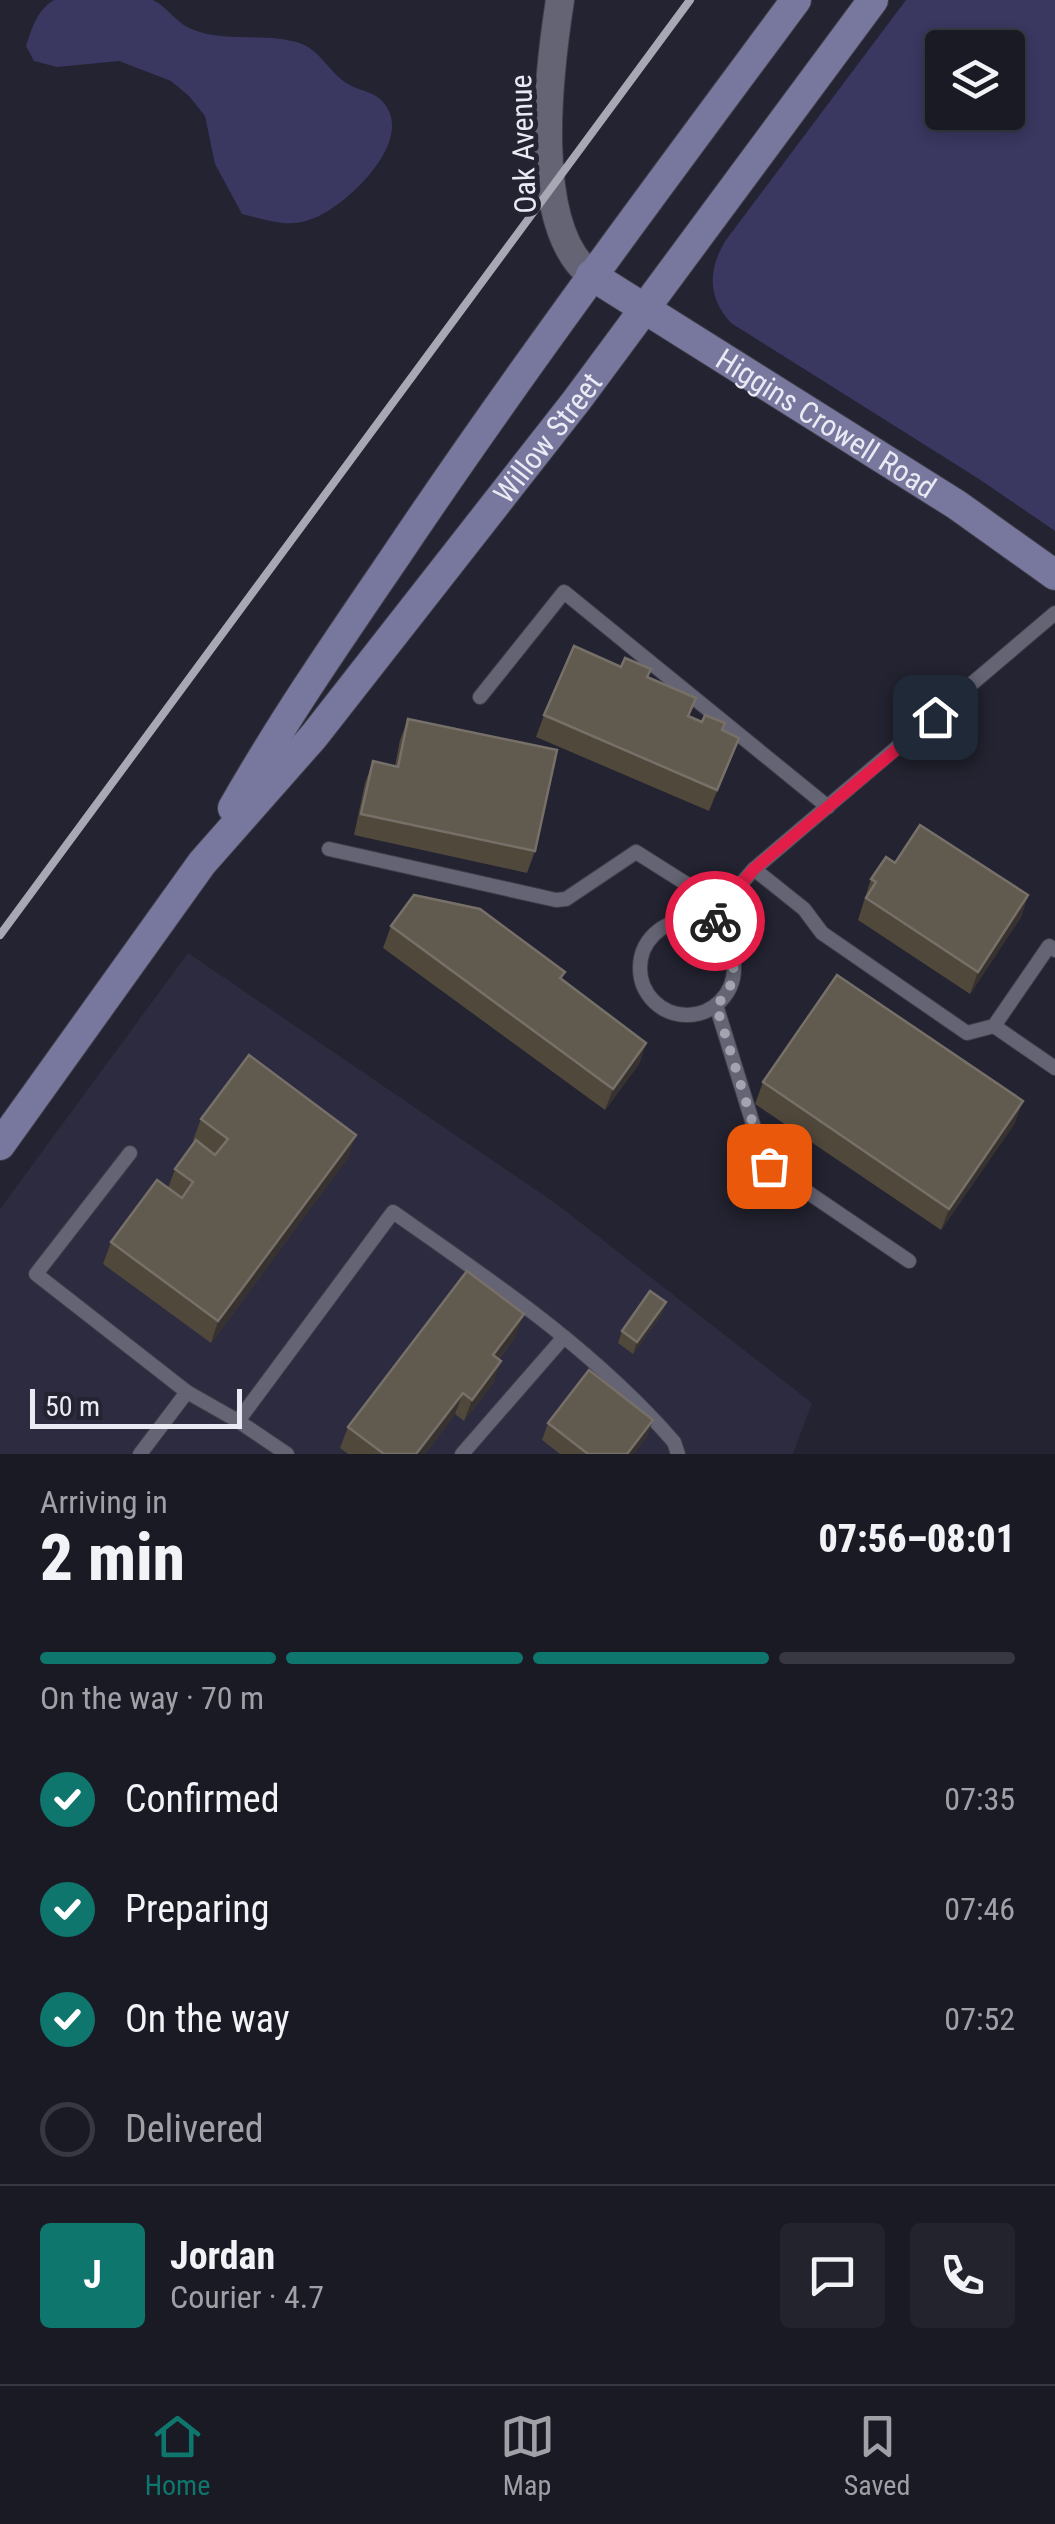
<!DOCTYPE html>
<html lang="en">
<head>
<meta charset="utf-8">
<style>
  body { margin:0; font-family:"Roboto Condensed",sans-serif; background:#23232d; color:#f1f3f6; height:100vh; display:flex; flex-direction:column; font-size:38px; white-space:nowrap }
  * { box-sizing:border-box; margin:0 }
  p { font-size:32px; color:#9fa1a7 }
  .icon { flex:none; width:55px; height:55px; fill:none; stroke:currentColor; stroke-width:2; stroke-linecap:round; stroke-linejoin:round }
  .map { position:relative; height:1454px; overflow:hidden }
  .side { display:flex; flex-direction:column; background:#1a1a25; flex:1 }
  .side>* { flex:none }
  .fabs { position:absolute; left:925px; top:30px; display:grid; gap:20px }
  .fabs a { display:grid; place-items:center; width:100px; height:100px; border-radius:10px; background:#1a1a25; box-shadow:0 5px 15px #0003,0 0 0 2px #383842; font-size:50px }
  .scale { position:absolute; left:30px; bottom:25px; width:212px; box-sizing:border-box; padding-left:10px; border:5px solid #eaeaf4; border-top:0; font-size:28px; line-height:35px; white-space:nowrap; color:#eaeaf4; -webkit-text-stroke:8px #232331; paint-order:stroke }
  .pin { position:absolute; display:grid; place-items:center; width:85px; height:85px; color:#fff; margin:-42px; border-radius:20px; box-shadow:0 5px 15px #0006 }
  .courier { position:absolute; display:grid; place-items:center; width:100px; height:100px; margin:-50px; border:8px solid #e11d48; border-radius:50%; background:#fff; color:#222; box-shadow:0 2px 12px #0007 }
  .overview em { font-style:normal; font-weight:800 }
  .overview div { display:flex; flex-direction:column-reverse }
  .overview { display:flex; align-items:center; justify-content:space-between; height:170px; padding:0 40px }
  h1 { font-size:65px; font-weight:800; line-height:75px }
  .bar { display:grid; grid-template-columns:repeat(4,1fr); gap:15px 10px; align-content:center; height:120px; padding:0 40px }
  .bar i { height:12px; border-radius:8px; background:#383842 }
  .bar .on { background:#0f766e }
  .bar p { grid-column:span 4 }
  .line { display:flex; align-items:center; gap:25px; padding:0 40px; border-top:2px solid #383842 }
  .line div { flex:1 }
  .round { display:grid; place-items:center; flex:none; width:105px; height:105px; border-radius:10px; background:#23232d }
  ol { padding:0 40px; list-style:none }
  li { display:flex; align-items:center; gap:30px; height:110px }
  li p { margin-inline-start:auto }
  li .icon { padding:10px; border-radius:50%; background:#0f766e; color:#fff; stroke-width:4 }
  li:last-child { color:#9fa1a7 }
  li i { width:55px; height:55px; border:5px solid #383842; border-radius:50% }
  .dock { display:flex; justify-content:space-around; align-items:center; height:140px; border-top:2px solid #383842; background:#1a1a25; font-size:28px; color:#9fa1a7 }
  .dock a { display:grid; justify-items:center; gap:5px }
  .dock .on { color:#0f766e }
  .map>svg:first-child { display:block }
  .built { fill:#2c2b3f }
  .green { fill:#3a3760; fill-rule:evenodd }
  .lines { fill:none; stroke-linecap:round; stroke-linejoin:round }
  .lane-casing { stroke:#3e3d48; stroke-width:16 }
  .street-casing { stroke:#3e3d48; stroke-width:30 }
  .secondary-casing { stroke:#3e3d48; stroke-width:32 }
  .lane { stroke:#646475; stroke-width:14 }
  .street { stroke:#646475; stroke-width:28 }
  .secondary { stroke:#78779e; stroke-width:30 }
  .rail { stroke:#a8a8b4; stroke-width:8 }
  .wall { fill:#50483b }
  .shaded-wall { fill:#37322f }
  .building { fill:#605a4f; stroke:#767069; stroke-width:2.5 }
  .done { stroke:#a4a4b0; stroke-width:10; stroke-dasharray:0 18 }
  .route { stroke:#e11d48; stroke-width:12 }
  .labels { text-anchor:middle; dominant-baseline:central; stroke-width:10; stroke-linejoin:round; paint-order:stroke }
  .street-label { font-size:30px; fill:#eaeaf4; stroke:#232331 }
</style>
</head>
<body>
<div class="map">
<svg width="1055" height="1454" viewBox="0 0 1055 1454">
  <rect width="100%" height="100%" fill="#232331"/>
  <!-- built -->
  <polygon class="built" points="188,953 558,1205 812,1403 793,1454 0,1454 0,1209"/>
  <!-- green -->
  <g class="green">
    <path d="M 54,0 C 71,0 141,0 153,0 C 165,5 176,22 189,28 C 223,44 266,31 302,44 C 320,51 331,74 348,84 C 362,92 376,91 386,106 C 413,144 343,210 309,220 C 286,228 265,219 242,214 L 215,164 L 205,116 L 189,96 L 171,81 L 119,61 L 57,67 L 34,61 L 26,46 C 32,28 37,10 54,0 Z"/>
    <path d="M 906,0 L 1055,0 L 1055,531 L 979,479 L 731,323 C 707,297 708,269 726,240 ZM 942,48 L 1008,48 L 1008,112 L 942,112 Z"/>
  </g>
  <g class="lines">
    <defs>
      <g id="lane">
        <polyline points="480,697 564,592 828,807"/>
        <polyline points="329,849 556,900 566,899 636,852 723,907"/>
        <polyline points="754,869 804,909 822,933 967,1033 994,1026 1049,946 1055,950"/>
        <circle cx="687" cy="968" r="47"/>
        <polyline points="711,928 732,894 754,869 1055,613"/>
        <polyline points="716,1005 762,1153 769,1166 909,1261"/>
        <polyline points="994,1026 1055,1068"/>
        <polyline points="130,1153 36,1274 187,1392"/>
        <polyline points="140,1454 187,1392 238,1421"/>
        <path d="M 287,1454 L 238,1421 L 393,1212 C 493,1282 593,1349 674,1442 L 678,1454"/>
        <polyline points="462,1454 564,1337"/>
      </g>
      <path id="street" d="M 560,0 C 549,71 529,227 591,275"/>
      <g id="secondary">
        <path id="s1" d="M 591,275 L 957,505 L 1055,575"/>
        <path d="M 233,808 C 282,722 337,642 393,560 C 521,369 659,185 796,0"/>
        <path id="s2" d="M 0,1145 L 202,863 L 314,736 L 577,400 L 873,0"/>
      </g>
    </defs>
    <!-- lane casing -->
    <use href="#lane" class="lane-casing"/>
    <!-- street casing -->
    <use href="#street" class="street-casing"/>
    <!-- secondary casing -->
    <use href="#secondary" class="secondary-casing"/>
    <!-- lane -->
    <use href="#lane" class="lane"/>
    <!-- street -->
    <use href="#street" class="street"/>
    <!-- secondary -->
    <use href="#secondary" class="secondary"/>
    <!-- rail -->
    <polyline class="rail" points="0,935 690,0"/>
  </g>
  <!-- wall -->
  <g class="wall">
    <polygon points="648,677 696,698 689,716 722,730 731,759 709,811 536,737 544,715"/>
    <polygon points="408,719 535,851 527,873 354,835 365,783 373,761 395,766 400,740"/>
    <polygon points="895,863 1028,895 1021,917 970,994 858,920 871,879"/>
    <polygon points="391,926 565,972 562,979 646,1043 639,1064 605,1110 383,948"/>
    <polygon points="763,1082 1015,1123 941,1230 755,1104"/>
    <polygon points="201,1119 349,1156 211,1343 103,1264 111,1242 168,1188 175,1169 195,1142 193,1140"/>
    <polygon points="666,1302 662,1314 633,1354 618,1343 622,1331"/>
    <polygon points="516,1336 499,1359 494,1382 464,1421 455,1414 425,1454 348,1454 340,1448 348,1427"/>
    <polygon points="653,1420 647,1436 634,1454 560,1454 542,1440 548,1423"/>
  </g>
  <!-- shaded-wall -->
  <g class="shaded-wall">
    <polygon points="739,738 731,759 709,811 717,790"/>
    <polygon points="1028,895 1021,917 970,994 978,972"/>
    <polygon points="646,1043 639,1064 605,1110 613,1089"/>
    <polygon points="1023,1101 1015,1123 941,1230 949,1209"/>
    <polygon points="356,1135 349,1156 211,1343 218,1321"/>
    <polygon points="666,1302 662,1314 633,1354 637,1342"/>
    <polygon points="524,1314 516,1336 485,1376 493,1355"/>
    <polygon points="501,1361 494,1382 464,1421 472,1400"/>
    <polygon points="463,1393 455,1414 425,1454 416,1454"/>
    <polygon points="653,1420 647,1436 634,1454 627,1454"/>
  </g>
  <!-- building -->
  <g class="building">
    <polygon points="574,646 621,667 625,658 651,669 647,677 696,698 688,716 702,722 705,715 725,723 722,730 739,738 717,790 544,715"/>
    <polygon points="408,719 557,750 535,851 361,814 373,761 398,767"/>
    <polygon points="920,825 1028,895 978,972 866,898 876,882 871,879 886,857 895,863"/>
    <polygon points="414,895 480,909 565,972 560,978 646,1043 613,1089 391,926"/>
    <polygon points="837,975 1023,1101 949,1209 763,1082"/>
    <polygon points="249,1055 356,1135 218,1321 111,1242 157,1180 182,1198 193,1182 175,1169 196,1140 215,1155 228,1139 201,1119"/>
    <polygon points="467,1271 524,1314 493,1355 501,1361 472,1400 463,1393 416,1454 384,1454 348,1427"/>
    <polygon points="650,1291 666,1302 637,1342 622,1331"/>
    <polygon points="589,1370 653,1420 627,1454 588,1454 548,1423"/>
  </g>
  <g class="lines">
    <!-- done -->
    <path class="done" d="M 715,921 L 712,928 C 736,950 743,981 716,1005 L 762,1153 L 769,1166"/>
    <!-- route -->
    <polyline class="route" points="715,921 732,894 754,869 935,717"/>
  </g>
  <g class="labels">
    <!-- street labels -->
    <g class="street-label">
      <text transform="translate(523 144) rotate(-92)">Oak Avenue</text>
      <text stroke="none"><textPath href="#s1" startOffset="278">Higgins Crowell Road</textPath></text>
      <text stroke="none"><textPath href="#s2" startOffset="895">Willow Street</textPath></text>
    </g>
  </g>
</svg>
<div class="fabs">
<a><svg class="icon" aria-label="layers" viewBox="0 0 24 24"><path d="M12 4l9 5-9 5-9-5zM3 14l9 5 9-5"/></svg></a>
</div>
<div class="scale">50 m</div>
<div class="pin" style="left:769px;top:1166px;background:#ea580c"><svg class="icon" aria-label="bag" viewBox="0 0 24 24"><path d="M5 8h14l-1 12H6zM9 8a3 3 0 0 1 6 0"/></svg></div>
<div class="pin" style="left:935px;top:717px;background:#1f2937"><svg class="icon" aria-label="home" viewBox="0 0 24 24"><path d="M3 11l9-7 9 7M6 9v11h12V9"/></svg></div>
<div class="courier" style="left:715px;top:921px"><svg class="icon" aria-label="bike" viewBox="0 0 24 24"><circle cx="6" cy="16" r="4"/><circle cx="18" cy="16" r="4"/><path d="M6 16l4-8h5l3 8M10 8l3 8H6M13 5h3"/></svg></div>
</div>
<section class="side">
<div class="overview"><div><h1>2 min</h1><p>Arriving in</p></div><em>07:56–08:01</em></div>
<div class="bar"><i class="on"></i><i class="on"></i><i class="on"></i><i></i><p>On the way · 70 m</p></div>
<ol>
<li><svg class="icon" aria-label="check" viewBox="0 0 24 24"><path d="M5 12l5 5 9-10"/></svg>Confirmed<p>07:35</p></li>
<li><svg class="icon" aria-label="check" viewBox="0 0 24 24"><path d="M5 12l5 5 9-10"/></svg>Preparing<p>07:46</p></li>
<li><svg class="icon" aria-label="check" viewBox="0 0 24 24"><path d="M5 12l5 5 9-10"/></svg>On the way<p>07:52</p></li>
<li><i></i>Delivered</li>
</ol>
<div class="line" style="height:180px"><b class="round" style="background:#0f766e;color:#fff">J</b><div><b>Jordan</b><p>Courier · 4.7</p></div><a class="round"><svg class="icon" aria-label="chat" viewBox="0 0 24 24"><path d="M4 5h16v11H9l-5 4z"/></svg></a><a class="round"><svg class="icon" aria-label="phone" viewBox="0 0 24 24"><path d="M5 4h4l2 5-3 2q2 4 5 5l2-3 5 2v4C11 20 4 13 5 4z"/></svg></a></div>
</section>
<nav class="dock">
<a class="on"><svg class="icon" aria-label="home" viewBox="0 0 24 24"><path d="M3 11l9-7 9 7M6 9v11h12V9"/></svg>Home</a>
<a><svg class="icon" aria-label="map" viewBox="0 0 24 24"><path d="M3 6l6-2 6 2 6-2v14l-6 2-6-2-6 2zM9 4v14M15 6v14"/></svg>Map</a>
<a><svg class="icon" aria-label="saved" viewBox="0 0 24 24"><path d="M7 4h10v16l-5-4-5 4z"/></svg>Saved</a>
</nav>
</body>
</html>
